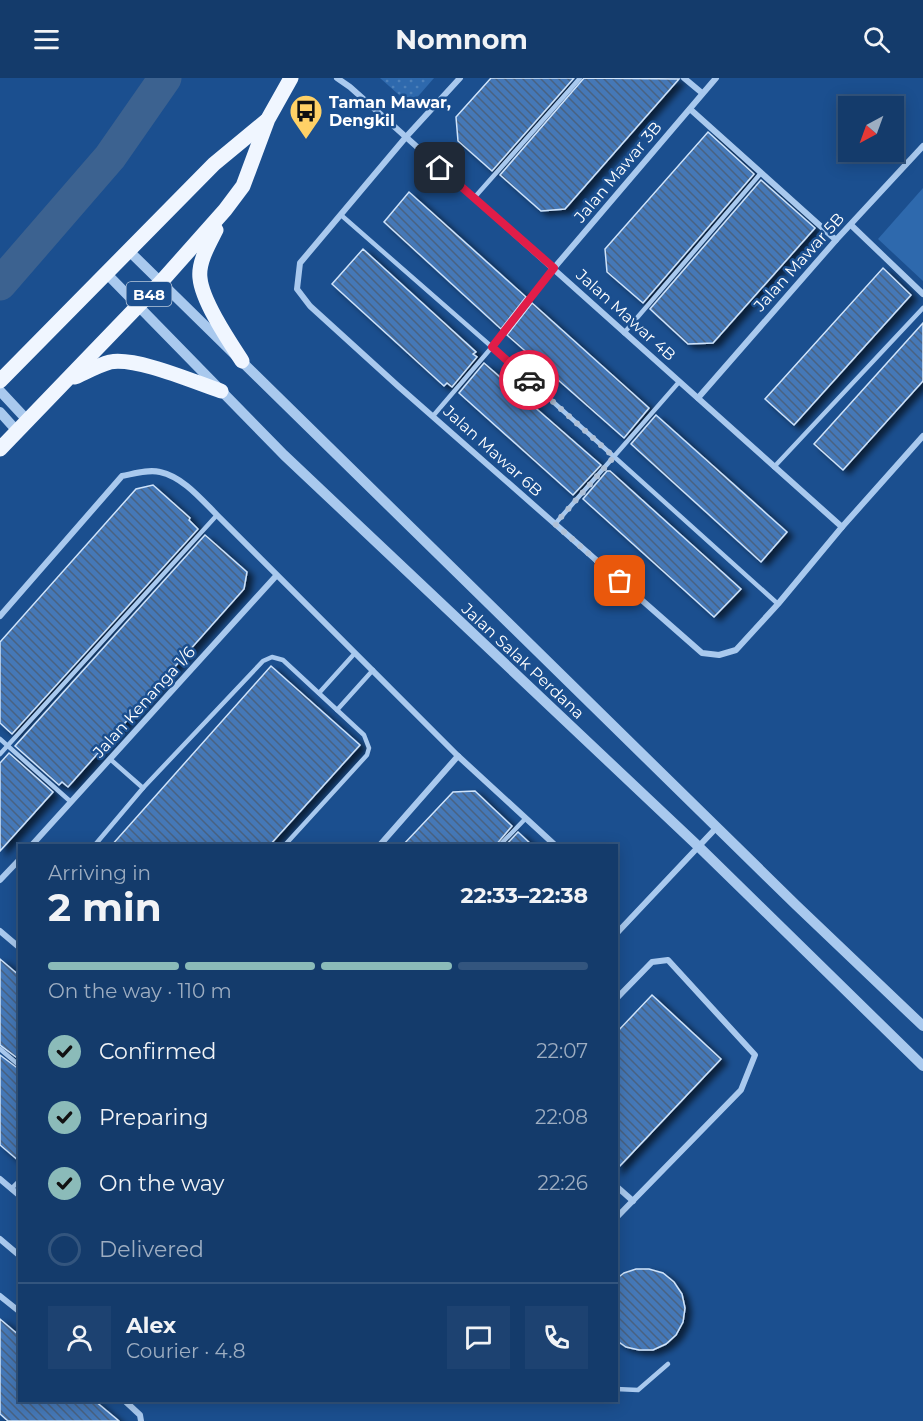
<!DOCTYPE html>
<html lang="en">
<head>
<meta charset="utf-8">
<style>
  body { margin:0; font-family:Montserrat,sans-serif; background:#1d4271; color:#f1f3f6; height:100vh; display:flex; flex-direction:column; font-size:22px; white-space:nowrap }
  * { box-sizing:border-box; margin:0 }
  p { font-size:20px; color:#9dadc1 }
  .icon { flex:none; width:33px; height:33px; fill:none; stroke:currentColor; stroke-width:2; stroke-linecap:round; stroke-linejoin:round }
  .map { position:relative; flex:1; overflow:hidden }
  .drawer { position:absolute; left:18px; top:766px; width:600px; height:558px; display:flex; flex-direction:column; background:#143b6b; border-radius:0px; box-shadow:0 3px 15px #0003,0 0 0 2px #33557e }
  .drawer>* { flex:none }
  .needle { width:39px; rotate:221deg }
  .fabs { position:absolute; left:838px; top:18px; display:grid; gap:12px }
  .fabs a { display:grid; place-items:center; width:66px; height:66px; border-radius:0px; background:#143b6b; box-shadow:0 3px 15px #0003,0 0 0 2px #33557e; font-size:30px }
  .pin { position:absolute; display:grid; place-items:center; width:51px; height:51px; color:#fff; margin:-26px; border-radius:12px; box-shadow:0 3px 9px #0006 }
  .courier { position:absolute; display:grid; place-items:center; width:60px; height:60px; margin:-30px; border:4px solid #e11d48; border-radius:50%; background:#fff; color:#222; box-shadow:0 2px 8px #0007 }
  .overview em { font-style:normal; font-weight:700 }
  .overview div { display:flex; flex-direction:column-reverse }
  .overview { display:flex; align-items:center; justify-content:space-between; height:102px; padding:0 30px }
  h1 { font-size:39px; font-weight:700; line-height:45px }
  .bar { display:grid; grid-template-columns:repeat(4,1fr); gap:9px 6px; align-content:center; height:72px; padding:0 30px }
  .bar i { height:8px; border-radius:4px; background:#33557e }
  .bar .active { background:#8bbbb9 }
  .bar p { grid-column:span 4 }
  .line { display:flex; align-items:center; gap:15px; padding:0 30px; border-top:2px solid #33557e }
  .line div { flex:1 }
  .round { display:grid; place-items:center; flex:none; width:63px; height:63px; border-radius:0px; background:#1d4271 }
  ol { padding:0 30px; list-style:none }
  li { display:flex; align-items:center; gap:18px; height:66px }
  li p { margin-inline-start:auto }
  li .icon { padding:6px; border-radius:50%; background:#8bbbb9; color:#111; stroke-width:4 }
  li:last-child { color:#9dadc1 }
  li i { width:33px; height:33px; border:3px solid #33557e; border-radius:50% }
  header { display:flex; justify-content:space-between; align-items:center; height:78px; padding:0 30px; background:#143b6b; font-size:27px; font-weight:700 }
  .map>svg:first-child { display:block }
  .grass { fill:url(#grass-dots) }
  .green { fill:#2e69ad }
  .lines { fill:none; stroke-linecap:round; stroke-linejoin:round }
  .river { stroke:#3c6290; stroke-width:33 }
  .building { fill:url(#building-back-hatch); stroke:#cfe3fa; stroke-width:1.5; filter:url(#shadow) }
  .service { stroke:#a9c9ee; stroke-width:4.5 }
  .minor { stroke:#a9c9ee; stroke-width:6 }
  .tertiary { stroke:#a9c9ee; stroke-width:10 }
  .primary { stroke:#f0f6ff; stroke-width:15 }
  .done { stroke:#afc1d8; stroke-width:6; stroke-dasharray:0 10.8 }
  .route { stroke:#e11d48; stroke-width:8 }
  .labels { text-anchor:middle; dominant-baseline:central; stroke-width:5; stroke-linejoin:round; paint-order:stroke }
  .shield { fill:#1b4f8f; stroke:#bbcadd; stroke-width:1.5 }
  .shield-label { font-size:15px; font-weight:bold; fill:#fff }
  .poi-label { font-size:16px; font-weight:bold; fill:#fff; stroke:#1b4f8f; text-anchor:start }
  .street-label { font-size:16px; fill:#fff; stroke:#1b4f8f }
</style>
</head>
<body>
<header><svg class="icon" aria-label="menu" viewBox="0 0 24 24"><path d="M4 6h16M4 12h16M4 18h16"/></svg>Nomnom<svg class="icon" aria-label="search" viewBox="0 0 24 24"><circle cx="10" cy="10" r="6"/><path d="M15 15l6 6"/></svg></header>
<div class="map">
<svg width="923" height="1343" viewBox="0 0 923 1343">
  <defs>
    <pattern id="grass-dots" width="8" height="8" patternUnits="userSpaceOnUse" patternTransform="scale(1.5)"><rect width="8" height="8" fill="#2e69ad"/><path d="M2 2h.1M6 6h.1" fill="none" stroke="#4d80b9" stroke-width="1.8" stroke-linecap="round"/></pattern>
    <pattern id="building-back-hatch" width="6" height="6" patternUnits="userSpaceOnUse" patternTransform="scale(1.5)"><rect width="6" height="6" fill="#4478b7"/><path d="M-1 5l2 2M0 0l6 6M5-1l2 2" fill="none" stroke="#486282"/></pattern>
    <filter id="shadow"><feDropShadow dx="6" dy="4" stdDeviation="3" flood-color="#0009"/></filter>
  </defs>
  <rect width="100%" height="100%" fill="#1b4f8f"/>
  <!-- grass -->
  <polygon class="grass" points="380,0 434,0 414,23 407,24"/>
  <!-- green -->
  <polygon class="green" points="923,110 923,203 878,161"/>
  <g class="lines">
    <!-- river -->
    <polyline class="river" points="0,206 110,79 165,0"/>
  </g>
  <!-- building -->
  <g class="building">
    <polygon points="491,0 574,0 492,93 458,63 456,39"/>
    <polygon points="584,0 679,1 565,131 541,133 500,97"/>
    <polygon points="708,54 754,96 643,225 607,194 605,171"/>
    <polygon points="761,102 815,150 713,265 688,266 650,231"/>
    <polygon points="409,114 526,219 501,251 384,144"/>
    <polygon points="363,171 476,274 473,276 477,279 452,309 447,305 444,308 332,206"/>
    <polygon points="883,190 911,217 794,347 765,321"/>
    <polygon points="532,225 649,330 624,360 507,257"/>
    <polygon points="923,245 923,303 843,392 814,366"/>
    <polygon points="484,285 601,387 573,417 459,315"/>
    <polygon points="656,337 787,454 761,484 631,366"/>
    <polygon points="607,393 610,393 741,511 714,539 583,421"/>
    <polygon points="153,407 190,440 189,442 198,451 12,656 0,645 0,564 136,411"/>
    <polygon points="205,457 247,494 244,511 68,709 62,704 59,707 15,668"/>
    <polygon points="271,588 360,667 269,768 111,768"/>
    <polygon points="9,675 53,714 0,773 0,685"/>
    <polygon points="475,713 512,748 495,768 402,768 453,714"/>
    <polygon points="518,754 533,768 505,768"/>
    <polygon points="0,881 20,898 20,982 0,967"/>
    <polygon points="652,917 721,981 616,1092 616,955"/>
    <polygon points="0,977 20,992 20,1084 0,1067"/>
    <polygon points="636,1191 649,1191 663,1195 674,1204 682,1216 685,1230 683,1244 676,1257 666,1266 653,1272 639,1272 626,1269 616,1262 616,1201 624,1195"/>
    <polygon points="0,1241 20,1258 20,1323 95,1323 119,1343 8,1343 0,1336"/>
  </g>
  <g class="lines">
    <!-- service -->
    <g class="service">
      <polyline points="474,120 580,0"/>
      <polyline points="341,137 492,269 778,526"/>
      <polyline points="624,255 761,95"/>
      <polyline points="433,338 492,269 554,190"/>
      <polyline points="774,389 923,230"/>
      <polyline points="555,446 679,304"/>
      <polyline points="319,615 355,575"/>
      <polyline points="337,632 373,592"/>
      <polyline points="0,661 71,724"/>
      <polyline points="0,676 217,437"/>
      <polyline points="110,681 143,710"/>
      <polyline points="94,768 143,710 263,583 272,579 283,582 364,657 369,670 367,677 284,768"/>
      <polyline points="499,768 526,740"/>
      <polyline points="0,971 20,988"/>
      <polyline points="11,1111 20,1102"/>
      <polyline points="616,1311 638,1312 668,1286"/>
    </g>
    <!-- minor -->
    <g class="minor">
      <polyline points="337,0 350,9 842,449"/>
      <polyline points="460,0 406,59 300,185 297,211 310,228 398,308 702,575 719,577 736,572 778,526 842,449 923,358"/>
      <polyline points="684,0 702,15"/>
      <polyline points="690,31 836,162"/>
      <polyline points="851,147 923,216"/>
      <polyline points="554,190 716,0"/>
      <polyline points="698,320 836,162 923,68"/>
      <path d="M 0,538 L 122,398 C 133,396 148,391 160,394 C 183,399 201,421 217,437 L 458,678 L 556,768"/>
      <polyline points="31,768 276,498"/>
      <polyline points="379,768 458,678"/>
      <polyline points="0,802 20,781"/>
      <polyline points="0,853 20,870"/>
      <polyline points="616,856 717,749"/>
      <polyline points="616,921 652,884 668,882 755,977 741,1012 616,1140"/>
      <polyline points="0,1101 20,1118"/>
      <polyline points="616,1108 633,1123"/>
      <polyline points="0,1161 20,1178"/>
      <polyline points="0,1218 20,1234"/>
      <polyline points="125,1323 140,1337 141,1343"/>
    </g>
    <!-- tertiary -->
    <g class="tertiary">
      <polyline points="129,173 796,827 923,948"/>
      <polyline points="107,196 284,377 699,769 923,988"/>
      <polyline points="0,313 28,343"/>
      <polyline points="0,334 17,353"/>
    </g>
    <!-- primary -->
    <g class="primary">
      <path d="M 216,152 C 209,166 198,184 200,200 C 202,223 229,263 242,283"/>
      <path d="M 75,299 C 86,294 99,287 110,284 C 137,279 194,304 221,313"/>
      <polyline points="0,303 214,86 266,43"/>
      <polyline points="0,371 161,204 225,132 243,108 268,41 291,0"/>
    </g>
  </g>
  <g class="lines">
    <!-- done -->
    <polyline class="done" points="529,302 614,379 555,446 620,503"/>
    <!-- route -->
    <polyline class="route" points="440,90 554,190 492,269 529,302"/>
  </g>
  <!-- icons -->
  <defs>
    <symbol id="bus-pin" viewBox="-11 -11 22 30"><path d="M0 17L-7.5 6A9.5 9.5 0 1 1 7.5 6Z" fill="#ffd166" stroke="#1b4f8f"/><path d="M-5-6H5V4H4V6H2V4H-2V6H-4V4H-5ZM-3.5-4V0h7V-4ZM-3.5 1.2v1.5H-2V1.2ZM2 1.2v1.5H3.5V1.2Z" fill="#111"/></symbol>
  </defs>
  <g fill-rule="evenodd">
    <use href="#bus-pin" x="287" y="14" width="38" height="52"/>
  </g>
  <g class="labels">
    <!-- shield labels -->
    <rect class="shield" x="126.5" y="204" width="45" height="24" rx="4.5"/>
    <g class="shield-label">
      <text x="149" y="216">B48</text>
    </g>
    <!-- poi labels -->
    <g class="poi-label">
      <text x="329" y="24">Taman Mawar,<tspan x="329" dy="18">Dengkil</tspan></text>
    </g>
    <!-- street labels -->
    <g class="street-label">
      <text transform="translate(618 94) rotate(-50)">Jalan Mawar 3B</text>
      <text transform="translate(799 184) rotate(-48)">Jalan Mawar 5B</text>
      <text transform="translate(626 237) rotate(42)">Jalan Mawar 4B</text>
      <text transform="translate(493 373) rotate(42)">Jalan Mawar 6B</text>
      <text transform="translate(523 583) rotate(43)">Jalan Salak Perdana</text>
      <text transform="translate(144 624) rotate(-48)">Jalan Kenanga 1/6</text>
    </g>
  </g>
</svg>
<div class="fabs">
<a><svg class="needle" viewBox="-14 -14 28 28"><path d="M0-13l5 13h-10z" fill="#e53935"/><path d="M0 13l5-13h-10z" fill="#9dadc1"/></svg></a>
</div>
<div class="pin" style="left:620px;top:503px;background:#ea580c"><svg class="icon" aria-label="bag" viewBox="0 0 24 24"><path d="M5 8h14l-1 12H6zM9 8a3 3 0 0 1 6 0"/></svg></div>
<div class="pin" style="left:440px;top:90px;background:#1f2937"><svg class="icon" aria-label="home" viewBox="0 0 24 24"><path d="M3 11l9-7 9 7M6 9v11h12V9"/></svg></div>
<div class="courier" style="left:529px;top:302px"><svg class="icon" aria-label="car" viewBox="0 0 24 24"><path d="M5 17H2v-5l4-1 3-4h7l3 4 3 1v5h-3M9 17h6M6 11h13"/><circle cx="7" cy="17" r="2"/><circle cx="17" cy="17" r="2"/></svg></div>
<section class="drawer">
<div class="overview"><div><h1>2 min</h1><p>Arriving in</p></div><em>22:33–22:38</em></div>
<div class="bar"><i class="active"></i><i class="active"></i><i class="active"></i><i></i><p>On the way · 110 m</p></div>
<ol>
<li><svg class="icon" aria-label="check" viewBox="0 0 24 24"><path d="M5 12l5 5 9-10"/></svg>Confirmed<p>22:07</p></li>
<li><svg class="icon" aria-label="check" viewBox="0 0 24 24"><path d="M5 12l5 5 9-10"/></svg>Preparing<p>22:08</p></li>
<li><svg class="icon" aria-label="check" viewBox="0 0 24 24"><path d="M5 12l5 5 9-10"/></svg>On the way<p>22:26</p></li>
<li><i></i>Delivered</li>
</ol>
<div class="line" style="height:108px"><a class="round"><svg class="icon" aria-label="person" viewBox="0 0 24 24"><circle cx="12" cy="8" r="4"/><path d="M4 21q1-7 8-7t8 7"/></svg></a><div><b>Alex</b><p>Courier · 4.8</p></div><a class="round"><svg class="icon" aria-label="chat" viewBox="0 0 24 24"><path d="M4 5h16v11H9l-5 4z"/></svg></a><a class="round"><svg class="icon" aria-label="phone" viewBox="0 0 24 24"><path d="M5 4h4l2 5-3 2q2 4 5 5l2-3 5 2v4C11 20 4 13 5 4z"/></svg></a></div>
</section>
</div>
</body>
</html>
